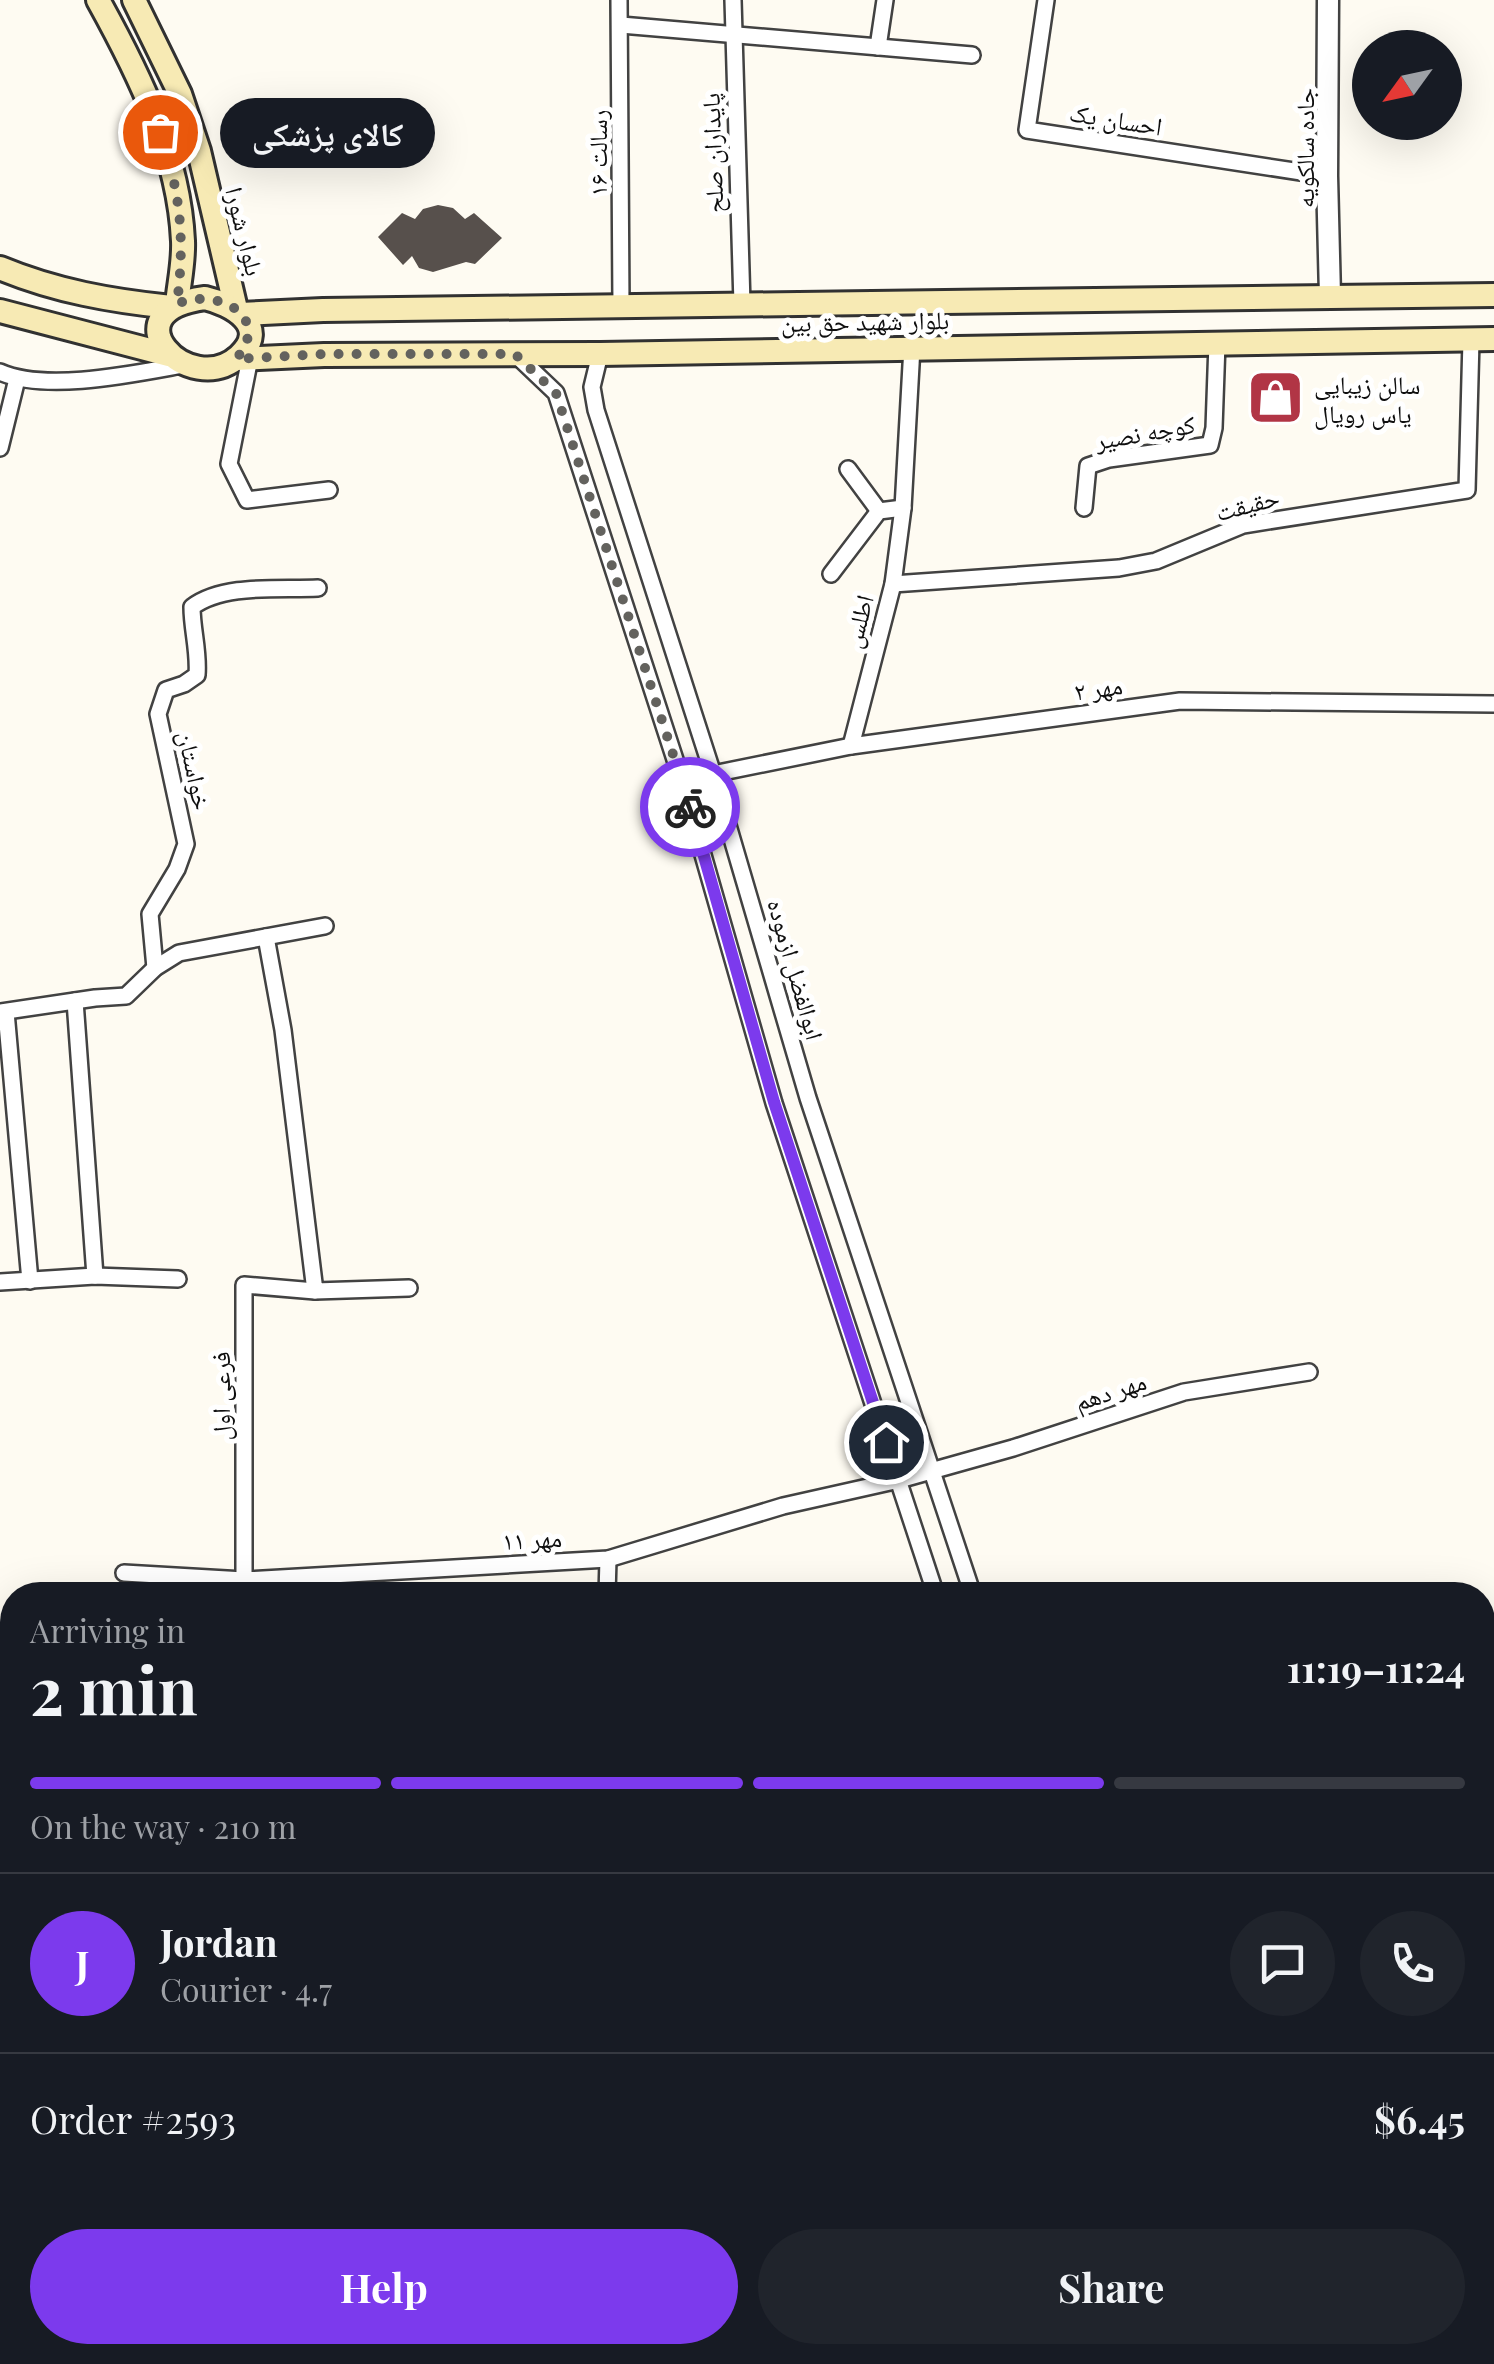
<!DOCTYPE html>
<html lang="en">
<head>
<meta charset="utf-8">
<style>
  body { margin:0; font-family:"Playfair Display","Noto Naskh Arabic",serif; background:#20242c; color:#f1f3f6; height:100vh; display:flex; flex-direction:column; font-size:38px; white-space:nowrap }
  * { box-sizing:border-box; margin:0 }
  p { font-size:32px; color:#9ea1a6 }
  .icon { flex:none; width:55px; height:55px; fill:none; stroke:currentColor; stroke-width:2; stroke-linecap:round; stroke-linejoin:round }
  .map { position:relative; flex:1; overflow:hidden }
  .details { position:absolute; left:0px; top:1582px; width:1495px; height:782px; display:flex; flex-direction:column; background:#171b24; border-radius:40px 40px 0 0; box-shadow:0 10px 40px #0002 }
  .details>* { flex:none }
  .needle { width:65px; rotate:237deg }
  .tools { position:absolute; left:1352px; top:30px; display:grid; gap:20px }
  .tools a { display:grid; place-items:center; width:110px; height:110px; border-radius:50%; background:#171b24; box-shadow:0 10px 40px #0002; font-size:50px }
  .pin { position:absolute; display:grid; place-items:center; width:85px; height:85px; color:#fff; margin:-42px; border:5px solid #fff; border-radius:50%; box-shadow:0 2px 10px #0007 }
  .courier { position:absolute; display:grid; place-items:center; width:100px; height:100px; margin:-50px; border:8px solid #7c3aed; border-radius:50%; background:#fff; color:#222; box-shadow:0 2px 12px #0007 }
  .bubble { position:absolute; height:70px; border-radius:35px; background:#171b24; box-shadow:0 10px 40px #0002; font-size:32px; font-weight:700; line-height:70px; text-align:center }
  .overview em { font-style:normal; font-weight:700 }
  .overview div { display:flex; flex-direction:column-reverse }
  .overview { display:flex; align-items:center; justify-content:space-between; height:170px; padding:0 30px }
  h1 { font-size:65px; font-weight:700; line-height:75px }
  .bar { display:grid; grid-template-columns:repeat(4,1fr); gap:15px 10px; align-content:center; height:120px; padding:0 30px }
  .bar i { height:12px; border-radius:8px; background:#363941 }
  .bar .selected { background:#7c3aed }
  .bar p { grid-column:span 4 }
  .line { display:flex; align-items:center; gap:25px; padding:0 30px; border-top:2px solid #363941 }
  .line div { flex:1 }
  .round { display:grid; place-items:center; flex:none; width:105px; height:105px; border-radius:52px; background:#20242c }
  .button { display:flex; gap:20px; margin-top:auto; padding:20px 30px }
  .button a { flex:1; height:115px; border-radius:60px; background:#7c3aed; color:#fff; font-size:40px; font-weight:700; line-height:115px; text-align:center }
  .button a+a { background:#20242c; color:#f1f3f6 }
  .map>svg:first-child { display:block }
  .building { fill:#57504c }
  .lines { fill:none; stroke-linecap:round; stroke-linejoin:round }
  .minor-casing { stroke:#424242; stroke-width:20 }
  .tertiary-casing { stroke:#424242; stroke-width:25 }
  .secondary-casing { stroke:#313131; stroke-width:28 }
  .primary-casing { stroke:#202020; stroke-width:30 }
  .minor { stroke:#fff; stroke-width:15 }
  .tertiary { stroke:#fff; stroke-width:20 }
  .secondary { stroke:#f7eab4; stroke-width:22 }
  .primary { stroke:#eac576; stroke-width:25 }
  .done { stroke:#63625e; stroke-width:10; stroke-dasharray:0 18 }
  .route { stroke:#7c3aed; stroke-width:12 }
  .labels { text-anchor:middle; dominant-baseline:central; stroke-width:10; stroke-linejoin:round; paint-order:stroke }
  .street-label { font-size:25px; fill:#0f0f0f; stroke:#fff }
  .poi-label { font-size:25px; fill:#0f0f0f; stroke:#fff; text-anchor:start }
</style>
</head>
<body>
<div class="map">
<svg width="1494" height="2364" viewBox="0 0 1494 2364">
  <rect width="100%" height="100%" fill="#fefbf2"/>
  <!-- building -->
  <polygon class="building" points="438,205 453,208 465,219 474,213 502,238 475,264 466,262 433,272 419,268 412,256 403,265 378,237 402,213 415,219 423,209"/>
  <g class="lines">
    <defs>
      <g id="minor">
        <polyline points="619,0 621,306"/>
        <polyline points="733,0 742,304"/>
        <polyline points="1046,0 1027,130 1327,176"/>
        <polyline points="621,25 972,55"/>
        <polyline points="878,47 885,0"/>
        <polyline points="515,354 556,393 681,778 774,1103 936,1595"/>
        <polyline points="600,354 592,387 596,410 713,774 808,1098 973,1595"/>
        <polyline points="250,358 229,464 247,500 329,490"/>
        <path d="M 0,372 C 47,393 137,373 188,364"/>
        <polyline points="0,448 17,379"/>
        <polyline points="848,469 879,511"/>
        <polyline points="1084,508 1088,466 1109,459 1210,445 1214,428 1217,343"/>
        <polyline points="831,574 879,511 903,508"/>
        <polyline points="893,584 1119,568 1156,561 1243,525 1467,490 1471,340"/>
        <polyline points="851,746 893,584 903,508 912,347"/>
        <polyline points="713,774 851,746 1180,701 1494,704"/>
        <polyline points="266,937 283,1030 315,1291 409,1288"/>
        <path d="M 155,968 L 150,914 L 177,869 L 186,844 L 158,714 L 166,690 L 184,684 L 197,675 C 199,651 192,630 192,607 C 224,583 280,590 318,588"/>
        <polyline points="75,1001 95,1276"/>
        <polyline points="0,1012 95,998 126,996 155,968 179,953 325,926"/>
        <polyline points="6,1012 30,1281"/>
        <polyline points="0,1282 95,1276 178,1279"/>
        <polyline points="124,1573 244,1580 608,1559 783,1506 899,1480 1013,1448 1184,1392 1309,1372"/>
        <polyline points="244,1580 244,1285 315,1291"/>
        <polyline points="607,1595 608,1559"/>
        <polyline points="1482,2098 1494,2094"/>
        <polyline points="1482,2137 1494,2133"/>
        <polyline points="1482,2299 1494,2292"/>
        <polyline points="0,2322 12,2320"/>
        <polyline points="486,2364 492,2352"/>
        <polyline points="1106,2364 1107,2352"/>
        <polyline points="1384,2364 1402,2352"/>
      </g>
      <g id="tertiary">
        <polyline points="1328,0 1327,176 1330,296"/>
        <polyline points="0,2192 12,2188"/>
        <polyline points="0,2219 12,2216"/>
      </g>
      <g id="secondary">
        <path d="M 98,0 C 139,74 179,155 183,241 C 184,262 179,283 177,304"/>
        <polyline points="134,0 180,94 199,151 236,309"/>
        <path d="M 0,268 C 55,291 112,301 171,307"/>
        <path d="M 205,298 C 231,304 271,326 239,356 C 189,401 105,311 205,298 Z"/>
        <polyline points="0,311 169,355"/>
        <polyline points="241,314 323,310 1494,295"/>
        <polyline points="236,359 324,355 600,354 1494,339"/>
      </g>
      <g id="primary">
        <polyline points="0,1774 12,1785"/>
        <polyline points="0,1831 12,1843"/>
        <polyline points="538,2352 550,2364"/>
        <polyline points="586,2352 598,2364"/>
      </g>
    </defs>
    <!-- minor casing -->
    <use href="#minor" class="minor-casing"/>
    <!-- tertiary casing -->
    <use href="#tertiary" class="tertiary-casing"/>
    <!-- secondary casing -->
    <use href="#secondary" class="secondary-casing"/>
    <!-- primary casing -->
    <use href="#primary" class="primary-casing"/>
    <!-- minor -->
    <use href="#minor" class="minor"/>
    <!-- tertiary -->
    <use href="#tertiary" class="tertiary"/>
    <!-- secondary -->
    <use href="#secondary" class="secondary"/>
    <!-- primary -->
    <use href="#primary" class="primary"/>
  </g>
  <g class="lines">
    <!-- done -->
    <path class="done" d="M 160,132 C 181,195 185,238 177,304 C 215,287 274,315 236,359 L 324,354 L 515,354 L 556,393 L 690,807"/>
    <!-- route -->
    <polyline class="route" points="690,807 774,1102 886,1442"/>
  </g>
  <!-- icons -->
  <defs>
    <symbol id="shop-square" viewBox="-11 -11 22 22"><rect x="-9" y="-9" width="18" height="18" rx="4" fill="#b13545" stroke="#fff"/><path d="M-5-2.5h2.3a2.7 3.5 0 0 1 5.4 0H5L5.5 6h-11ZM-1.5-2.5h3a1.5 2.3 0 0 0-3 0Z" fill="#fff"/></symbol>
  </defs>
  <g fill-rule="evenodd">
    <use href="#shop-square" x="1244" y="366" width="63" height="63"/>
  </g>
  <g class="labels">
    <!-- street labels -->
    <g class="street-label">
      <text transform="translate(1116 118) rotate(9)">احسان یک</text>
      <text transform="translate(1303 148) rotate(-90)">جاده سالکویه</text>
      <text transform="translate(596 153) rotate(-90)">رسالت ۱۶</text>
      <text transform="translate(711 153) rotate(-92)">پایداران صلح</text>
      <text transform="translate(246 231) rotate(76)">بلوار شورا</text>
      <text transform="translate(865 320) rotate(-1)">بلوار شهید حق بین</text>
      <text transform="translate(1145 431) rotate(-10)">کوچه نصیر</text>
      <text transform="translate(1247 503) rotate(-15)">حقیقت</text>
      <text transform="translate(857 621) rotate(-75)">اطلس</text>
      <text transform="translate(1098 687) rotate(-8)">مهر ۲</text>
      <text transform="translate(196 770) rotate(78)">خواستان</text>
      <text transform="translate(797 969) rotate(74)">ابوالفضل ازموده</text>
      <text transform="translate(1110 1390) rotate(-18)">مهر دهم</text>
      <text transform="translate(219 1396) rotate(-90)">فرعی اول</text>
      <text transform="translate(532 1538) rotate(-3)">مهر ۱۱</text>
    </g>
    <!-- poi labels -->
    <g class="poi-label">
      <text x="1314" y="383">سالن زیبایی<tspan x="1314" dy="29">یاس رویال</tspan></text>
    </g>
  </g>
</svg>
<div class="tools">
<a><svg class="needle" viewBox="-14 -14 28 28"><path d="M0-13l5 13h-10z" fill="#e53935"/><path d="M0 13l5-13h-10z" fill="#9ea1a6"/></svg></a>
</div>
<div class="pin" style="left:160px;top:132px;background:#ea580c"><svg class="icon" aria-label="bag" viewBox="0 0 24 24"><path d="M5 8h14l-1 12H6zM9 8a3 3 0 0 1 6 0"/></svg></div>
<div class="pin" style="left:886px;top:1442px;background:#1f2937"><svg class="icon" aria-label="home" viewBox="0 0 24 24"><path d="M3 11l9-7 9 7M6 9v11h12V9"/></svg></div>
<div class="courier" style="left:690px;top:807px"><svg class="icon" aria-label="bike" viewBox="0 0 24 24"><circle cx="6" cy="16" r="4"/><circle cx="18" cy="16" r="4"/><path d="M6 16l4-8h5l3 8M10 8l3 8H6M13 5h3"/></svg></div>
<div class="bubble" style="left:220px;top:98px;width:215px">کالای پزشکی</div>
<section class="details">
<div class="overview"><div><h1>2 min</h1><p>Arriving in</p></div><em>11:19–11:24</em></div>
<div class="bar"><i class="selected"></i><i class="selected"></i><i class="selected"></i><i></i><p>On the way · 210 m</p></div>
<div class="line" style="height:180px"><b class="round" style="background:#7c3aed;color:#fff">J</b><div><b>Jordan</b><p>Courier · 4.7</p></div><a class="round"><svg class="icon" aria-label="chat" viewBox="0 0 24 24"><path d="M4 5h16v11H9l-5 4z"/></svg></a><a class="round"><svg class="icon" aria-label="phone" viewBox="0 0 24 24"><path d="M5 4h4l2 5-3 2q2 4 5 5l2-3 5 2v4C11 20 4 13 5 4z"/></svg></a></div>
<div class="line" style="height:130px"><div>Order #2593</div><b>$6.45</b></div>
<div class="button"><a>Help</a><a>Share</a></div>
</section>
</div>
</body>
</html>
